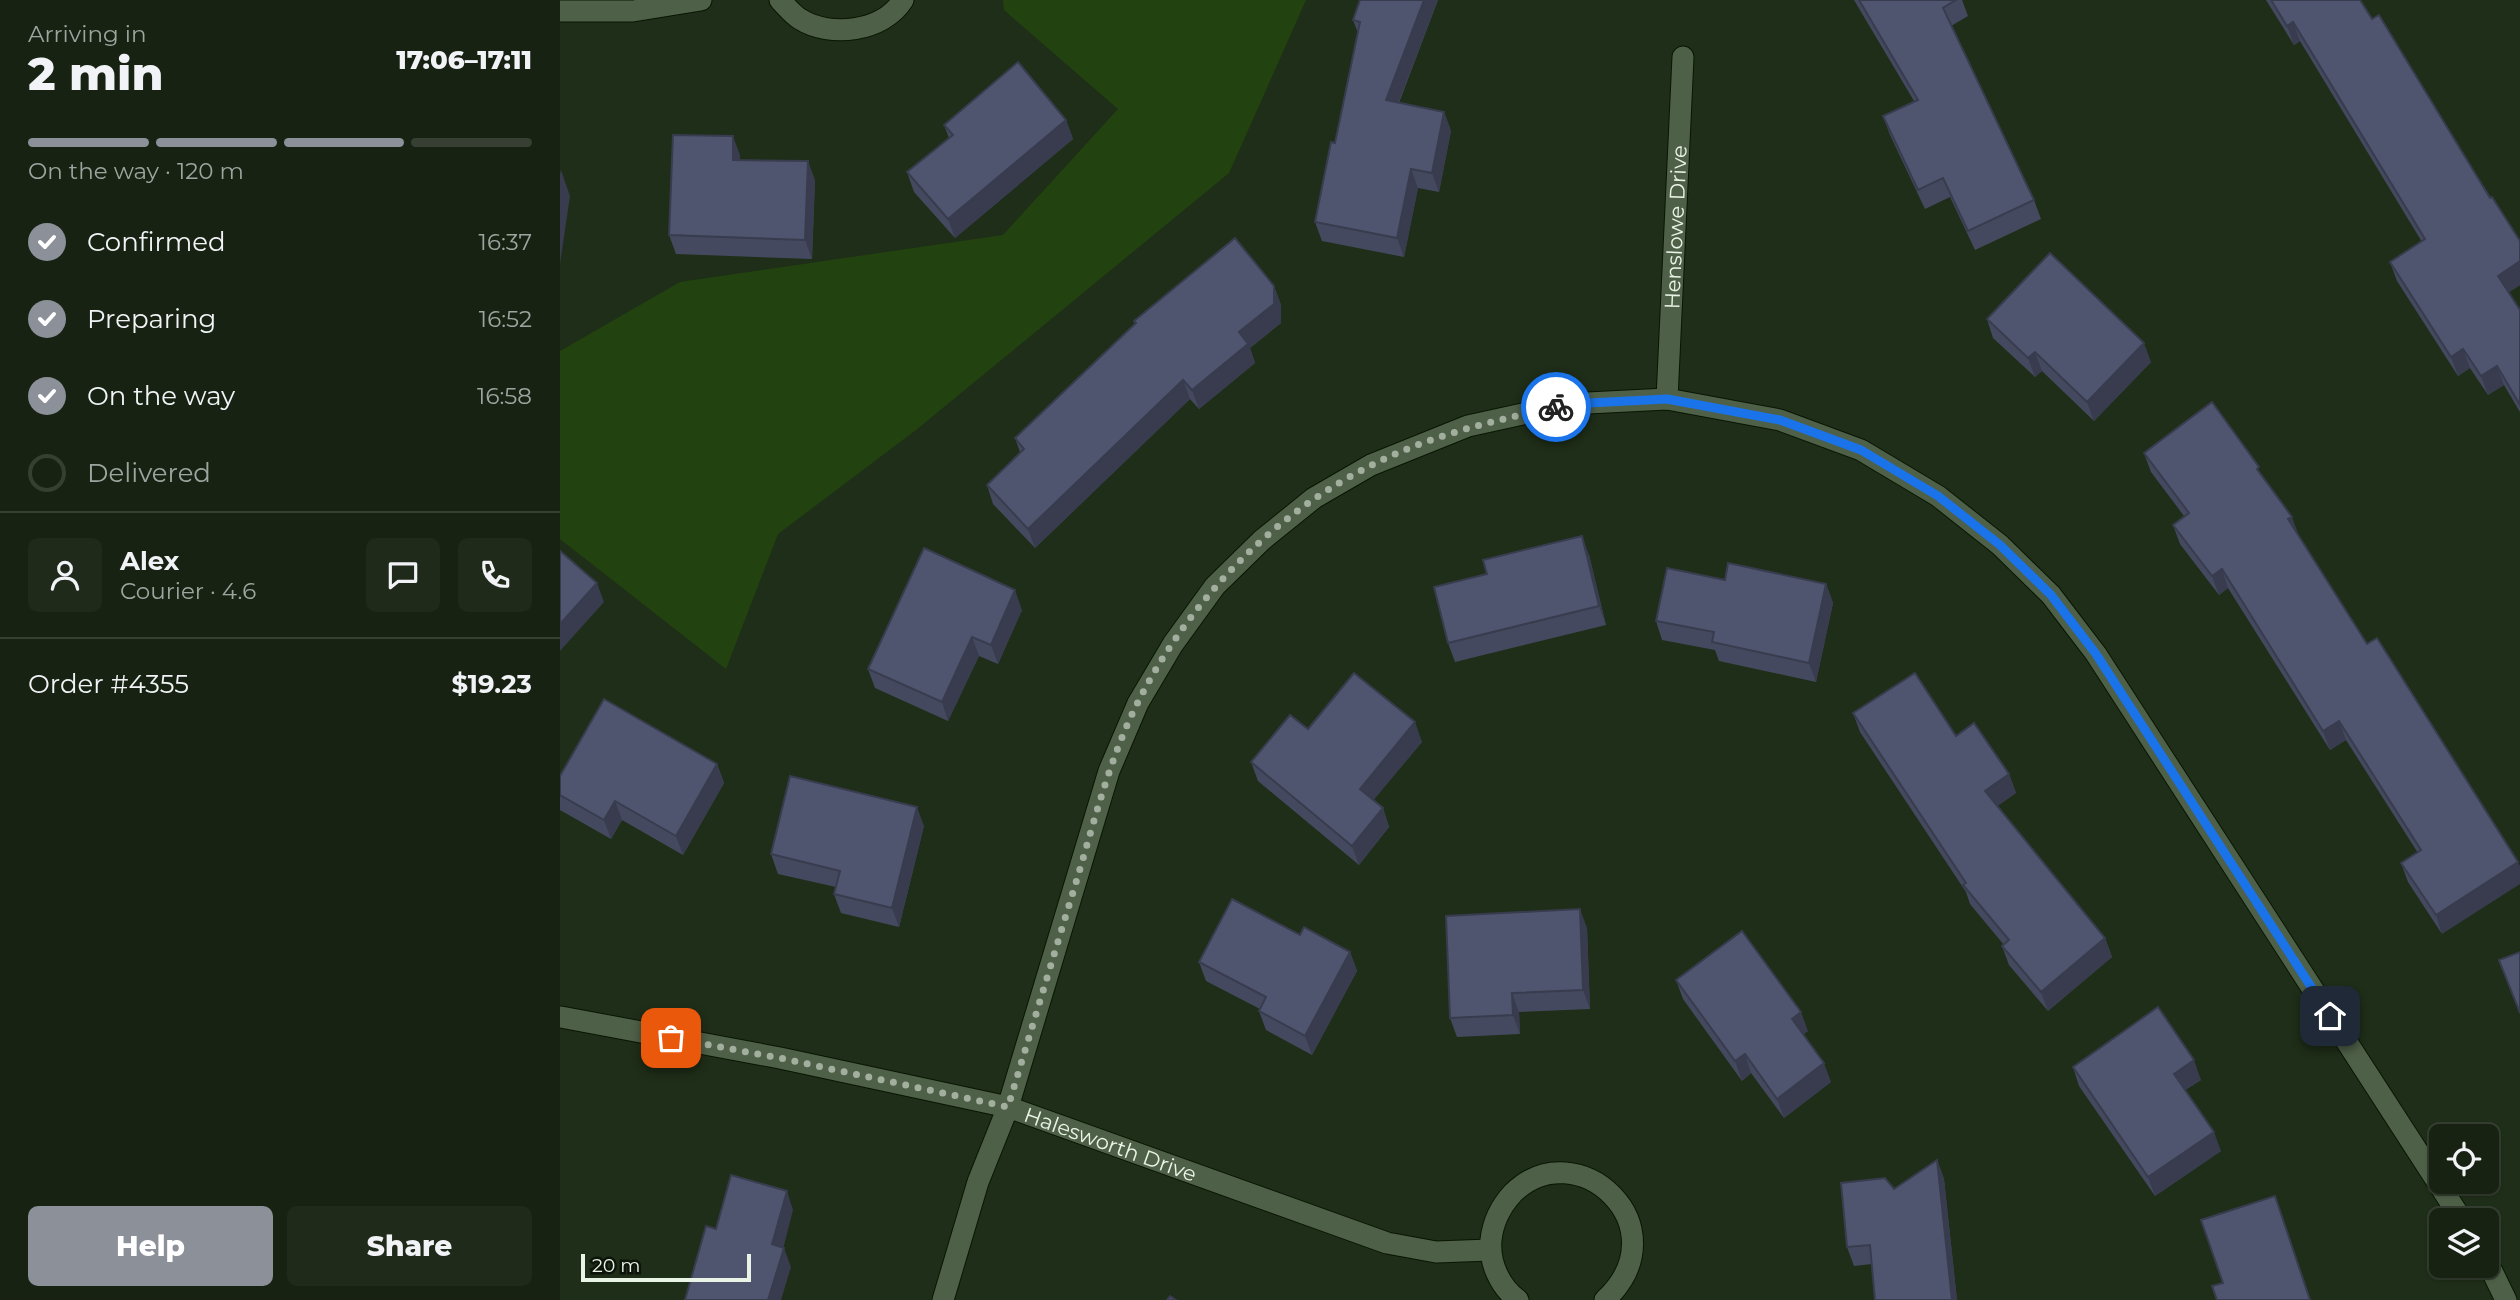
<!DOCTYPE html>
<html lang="en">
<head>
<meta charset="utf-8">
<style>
  body { margin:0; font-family:Montserrat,sans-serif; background:#202a1b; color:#f1f3f6; height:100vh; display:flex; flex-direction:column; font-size:26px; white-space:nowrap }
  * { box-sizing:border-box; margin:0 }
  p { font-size:23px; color:#9ea49f }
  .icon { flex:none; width:38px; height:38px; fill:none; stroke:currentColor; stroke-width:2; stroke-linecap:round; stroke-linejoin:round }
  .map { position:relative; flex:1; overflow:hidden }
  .side { display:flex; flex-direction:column; background:#172212; width:560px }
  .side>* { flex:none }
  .fabs { position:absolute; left:1869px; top:1124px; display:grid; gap:14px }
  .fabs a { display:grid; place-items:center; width:70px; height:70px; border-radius:10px; background:#172212; box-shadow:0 2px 5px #0004,0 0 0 2px #363f32; font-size:35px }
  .scale { position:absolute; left:21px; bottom:18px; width:170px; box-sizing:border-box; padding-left:7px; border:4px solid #eaf4e6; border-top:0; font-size:19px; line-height:24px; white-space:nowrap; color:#eaf4e6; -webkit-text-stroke:5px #0d140a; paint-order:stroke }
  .pin { position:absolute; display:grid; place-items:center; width:60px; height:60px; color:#fff; margin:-30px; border-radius:14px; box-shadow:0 4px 10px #0006 }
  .courier { position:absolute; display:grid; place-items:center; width:70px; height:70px; margin:-35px; border:5px solid #1a73e8; border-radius:50%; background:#fff; color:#222; box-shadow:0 2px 9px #0007 }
  .overview em { font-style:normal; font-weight:800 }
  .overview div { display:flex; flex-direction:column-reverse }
  .overview { display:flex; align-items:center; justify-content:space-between; height:119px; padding:0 28px }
  h1 { font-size:46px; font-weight:800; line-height:52px }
  .bar { display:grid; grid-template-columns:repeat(4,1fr); gap:10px 7px; align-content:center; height:84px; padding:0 28px }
  .bar i { height:9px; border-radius:5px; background:#363f32 }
  .bar .on { background:#8c9099 }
  .bar p { grid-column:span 4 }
  .line { display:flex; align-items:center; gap:18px; padding:0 28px; border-top:2px solid #363f32 }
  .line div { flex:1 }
  .round { display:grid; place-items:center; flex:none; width:74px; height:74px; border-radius:10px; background:#202a1b }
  ol { padding:0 28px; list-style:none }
  li { display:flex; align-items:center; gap:21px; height:77px }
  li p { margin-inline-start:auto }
  li .icon { padding:7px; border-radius:50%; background:#8c9099; color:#fff; stroke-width:4 }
  li:last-child { color:#9ea49f }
  li i { width:38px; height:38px; border:4px solid #363f32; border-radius:50% }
  .action { display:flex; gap:14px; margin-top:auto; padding:14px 28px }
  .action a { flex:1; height:80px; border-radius:10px; background:#8c9099; color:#fff; font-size:28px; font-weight:800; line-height:80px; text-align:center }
  .action a+a { background:#202a1b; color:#f1f3f6 }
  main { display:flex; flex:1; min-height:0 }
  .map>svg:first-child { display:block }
  .green { fill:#22430f }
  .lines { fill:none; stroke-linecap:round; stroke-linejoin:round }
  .minor-casing { stroke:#081603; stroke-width:23 }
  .minor { stroke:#4f6048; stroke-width:21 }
  .wall { fill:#45495f }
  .shaded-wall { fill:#383c4e }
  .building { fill:#50556f; stroke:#383c4e; stroke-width:2 }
  .done { stroke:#a3af9e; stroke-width:7; stroke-dasharray:0 12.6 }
  .route { stroke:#1a73e8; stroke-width:9 }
  .labels { text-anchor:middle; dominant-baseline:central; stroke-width:6; stroke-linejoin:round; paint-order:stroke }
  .street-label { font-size:21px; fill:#eaf4e6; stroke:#0d140a }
</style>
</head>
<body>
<main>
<section class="side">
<div class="overview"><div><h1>2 min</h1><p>Arriving in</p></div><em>17:06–17:11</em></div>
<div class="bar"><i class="on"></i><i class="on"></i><i class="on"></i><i></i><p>On the way · 120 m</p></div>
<ol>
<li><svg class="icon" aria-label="check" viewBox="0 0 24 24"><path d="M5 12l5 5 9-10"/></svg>Confirmed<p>16:37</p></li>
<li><svg class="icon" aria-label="check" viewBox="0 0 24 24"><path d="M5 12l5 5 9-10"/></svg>Preparing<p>16:52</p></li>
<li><svg class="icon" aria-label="check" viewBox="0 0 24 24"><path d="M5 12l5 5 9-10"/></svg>On the way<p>16:58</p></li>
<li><i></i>Delivered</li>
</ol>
<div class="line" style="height:126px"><a class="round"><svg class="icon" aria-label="person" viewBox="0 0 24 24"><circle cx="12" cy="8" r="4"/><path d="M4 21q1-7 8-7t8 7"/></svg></a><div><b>Alex</b><p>Courier · 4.6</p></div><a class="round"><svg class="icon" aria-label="chat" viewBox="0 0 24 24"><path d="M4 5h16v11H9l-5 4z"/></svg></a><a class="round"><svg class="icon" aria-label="phone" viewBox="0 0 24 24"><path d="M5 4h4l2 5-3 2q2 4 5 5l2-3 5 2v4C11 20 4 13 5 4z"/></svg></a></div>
<div class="line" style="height:91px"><div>Order #4355</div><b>$19.23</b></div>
<div class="action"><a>Help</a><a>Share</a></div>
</section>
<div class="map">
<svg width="1960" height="1300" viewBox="0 0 1960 1300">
  <rect width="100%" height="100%" fill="#1f2e18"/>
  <!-- green -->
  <polygon class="green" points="443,0 746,0 669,173 356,430 218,534 166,669 0,539 0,351 120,282 443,235 558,109 444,10"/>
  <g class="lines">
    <defs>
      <g id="minor">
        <path d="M 220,0 C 226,6 232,14 240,19 C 270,38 323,32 343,0"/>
        <polyline points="0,11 73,11 141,0"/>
        <path id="s1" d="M 1107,399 L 1123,57"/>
        <path id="s2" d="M 1,1017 L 220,1058 L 448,1107 L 827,1243 L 876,1252 L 930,1250"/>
        <polyline points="1927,1261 1946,1300"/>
        <polyline points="383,1300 418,1182 448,1107 549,771 578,703 613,644 655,586 702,540 754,498 811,465 908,426 1008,404 1107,399 1220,420 1301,450 1378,496 1440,545 1491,595 1536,654 1902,1220"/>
        <path d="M 958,1300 C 940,1287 929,1263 931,1240 C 933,1221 940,1207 953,1193 C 1017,1130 1123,1227 1045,1300"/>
      </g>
    </defs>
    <!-- minor casing -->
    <use href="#minor" class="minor-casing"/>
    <!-- minor -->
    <use href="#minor" class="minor"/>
  </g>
  <!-- wall -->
  <g class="wall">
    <polygon points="878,0 839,103 884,112 891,131 879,192 858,188 844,257 762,241 755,222 775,143 798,33 793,20"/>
    <polygon points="1294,0 1402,0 1408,16 1391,26 1474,200 1481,219 1415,250 1390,197 1365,209 1330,135 1323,116 1354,101"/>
    <polygon points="1706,0 1800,0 1960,241 1960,285 1949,292 1960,310 1960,412 1944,385 1928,395 1910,368 1898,376 1837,281 1830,262 1862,242 1740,41 1734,45"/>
    <polygon points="506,120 513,139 395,238 354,192 347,172 389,138 384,125"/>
    <polygon points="180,155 180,160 255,180 252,259 116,254 109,235"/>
    <polygon points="714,286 721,305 721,323 690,348 695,363 639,409 630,399 475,548 433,504 427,485 460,452 455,438 575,323 574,321"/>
    <polygon points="1427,319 1591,362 1534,421 1482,371 1475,377 1433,338"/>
    <polygon points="1584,453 1703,478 1807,644 1882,934 1848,882 1841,863 1858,853 1786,740 1770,750 1668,588 1659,595 1620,544 1613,525 1624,516 1591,472"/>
    <polygon points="1029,555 1046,625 895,662 888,643"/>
    <polygon points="1165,580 1266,584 1273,603 1256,682 1159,661 1155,650 1102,640 1096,621"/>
    <polygon points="462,610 438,664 419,656 388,721 315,688 308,669"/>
    <polygon points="1293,713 1396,736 1449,774 1456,793 1437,806 1545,938 1552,957 1488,1011 1449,965 1442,946 1444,945 1410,904 1406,892 1300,732"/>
    <polygon points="748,729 862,742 813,800 823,808 829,827 799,865 698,781 691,762"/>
    <polygon points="157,764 164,783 123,855 62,820 51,839 0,810 0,776"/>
    <polygon points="364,826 339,927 281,913 274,894 276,887 218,874 211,854"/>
    <polygon points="1027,928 1030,1009 959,1012 960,1034 897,1037 890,1018"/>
    <polygon points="740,935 790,952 797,971 752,1055 706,1030 699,1011 700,1009 646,981 639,962"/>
    <polygon points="1116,980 1248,1031 1243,1034 1271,1082 1224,1118 1191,1073 1182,1081 1123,999"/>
    <polygon points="1513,1067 1641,1080 1625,1090 1661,1151 1595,1196 1519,1086"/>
    <polygon points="1377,1160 1384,1179 1397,1300 1315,1300 1312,1264 1294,1266 1287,1247 1334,1189"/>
  </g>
  <!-- shaded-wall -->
  <g class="shaded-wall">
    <polygon points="864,0 878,0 832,119 826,100"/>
    <polygon points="1733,22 1740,41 1734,45 1727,26"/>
    <polygon points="884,112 891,131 879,192 872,173"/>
    <polygon points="506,120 513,139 395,238 388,219"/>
    <polygon points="173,136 180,155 180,179 173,160"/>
    <polygon points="248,161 255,180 252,259 245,240"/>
    <polygon points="851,169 858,188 844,257 837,238"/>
    <polygon points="1,170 10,196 0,264 0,174"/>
    <polygon points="1960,261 1960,285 1945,295 1938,276"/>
    <polygon points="714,286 721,305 721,323 690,348 695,363 639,409 632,390 679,332"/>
    <polygon points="1584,343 1591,362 1534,421 1527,402"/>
    <polygon points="1903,349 1910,368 1898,376 1891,357"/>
    <polygon points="1475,352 1482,371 1475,377 1468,358"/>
    <polygon points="1937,366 1944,385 1928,395 1921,376"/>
    <polygon points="623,380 630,399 475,548 468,529"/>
    <polygon points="1732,517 1739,536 1728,519"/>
    <polygon points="1022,536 1029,555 1046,625 1039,606"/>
    <polygon points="1662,569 1668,588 1659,595 1652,576"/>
    <polygon points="37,583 44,602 0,651 0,624"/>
    <polygon points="1266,584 1273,603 1256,682 1249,663"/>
    <polygon points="455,590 462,610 438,664 431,645"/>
    <polygon points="412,637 419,656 388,721 382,702"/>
    <polygon points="1779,721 1786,740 1770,750 1763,731"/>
    <polygon points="855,722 862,742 807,808 800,789"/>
    <polygon points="157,764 164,783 123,855 116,836"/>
    <polygon points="1449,774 1456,793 1432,810 1425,791"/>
    <polygon points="55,801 62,820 51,839 44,820"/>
    <polygon points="357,807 364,826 339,927 332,908"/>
    <polygon points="823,808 829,827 799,865 792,846"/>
    <polygon points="1958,862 1960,866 1960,884 1882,934 1876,915"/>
    <polygon points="1020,909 1027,928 1030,1009 1023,990"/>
    <polygon points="1545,938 1552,957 1488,1011 1481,992"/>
    <polygon points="790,952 797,971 752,1055 745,1036"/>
    <polygon points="952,993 959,1012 960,1034 953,1015"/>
    <polygon points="1241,1012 1248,1031 1239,1038 1232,1019"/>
    <polygon points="1185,1054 1191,1073 1182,1081 1175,1061"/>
    <polygon points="1634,1060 1641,1080 1621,1093 1614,1074"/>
    <polygon points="1264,1063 1271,1082 1224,1118 1217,1099"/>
    <polygon points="1654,1132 1661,1151 1595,1196 1588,1177"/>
    <polygon points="1377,1160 1384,1179 1397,1300 1392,1300"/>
    <polygon points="227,1191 233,1210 220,1261 224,1248 231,1267 221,1300 208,1300 212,1244"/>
  </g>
  <!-- building -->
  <g class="building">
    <polygon points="800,0 864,0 826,100 884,112 872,173 851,169 837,238 755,222 771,142 775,143 800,22 793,20"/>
    <polygon points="1299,0 1396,0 1383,8 1474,200 1408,231 1383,178 1358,190 1323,116 1358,100"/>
    <polygon points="1711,0 1800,0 1812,19 1819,15 1930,198 1932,197 1960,241 1960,261 1938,276 1960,310 1960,405 1937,366 1921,376 1903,349 1891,357 1830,262 1865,239 1733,22 1727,26"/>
    <polygon points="458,62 506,120 388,219 347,172 393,135 384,125"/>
    <polygon points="113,135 173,136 173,160 248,161 245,240 109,235"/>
    <polygon points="675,238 714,286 714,304 679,332 688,344 632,390 623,380 468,529 427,485 464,449 455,438 576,323 574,321"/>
    <polygon points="1490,253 1584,343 1527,402 1475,352 1468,358 1427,319"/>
    <polygon points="1652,402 1699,467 1697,469 1732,517 1728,519 1807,644 1817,638 1958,862 1876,915 1841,863 1861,850 1779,721 1763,731 1662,569 1652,576 1613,525 1629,513 1584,453"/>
    <polygon points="1022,536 1039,606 888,643 874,587 927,574 923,560"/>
    <polygon points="364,548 455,590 431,645 412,637 382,702 308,669"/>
    <polygon points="0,551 37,583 0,624"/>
    <polygon points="1168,563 1266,584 1249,663 1152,642 1154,632 1096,621 1107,568 1165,580"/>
    <polygon points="794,673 855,722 800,789 823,808 792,846 691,762 730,715 748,729"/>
    <polygon points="1355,673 1396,736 1414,723 1449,774 1425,791 1545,938 1481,992 1442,946 1449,940 1403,885 1406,883 1293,713"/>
    <polygon points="44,699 157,764 116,836 55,801 44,820 0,795 0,776"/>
    <polygon points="230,776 357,807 332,908 274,894 280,871 211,854"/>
    <polygon points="672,899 740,935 744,927 790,952 745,1036 699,1011 706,997 639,962"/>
    <polygon points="1020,909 1023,990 952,993 953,1015 890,1018 886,916"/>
    <polygon points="1182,931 1241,1012 1232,1019 1264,1063 1217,1099 1185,1054 1175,1061 1116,980"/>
    <polygon points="1960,952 1960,1013 1939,960"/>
    <polygon points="1598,1007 1634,1060 1614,1074 1654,1132 1588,1177 1513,1067"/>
    <polygon points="1377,1160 1392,1300 1315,1300 1310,1245 1287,1247 1281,1183 1325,1178 1334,1189"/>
    <polygon points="171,1175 227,1191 212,1244 224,1248 208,1300 125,1300 146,1226 156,1229"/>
    <polygon points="1715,1196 1750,1300 1657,1300 1652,1286 1663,1283 1641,1220"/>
    <polygon points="610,1296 616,1300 607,1300"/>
  </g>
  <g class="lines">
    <!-- done -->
    <path class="done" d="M 111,1038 L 220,1058 L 448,1107 C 470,1034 492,961 514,889 C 533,827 548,762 577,704 C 627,604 710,516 810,466 C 868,436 932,421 996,407"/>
    <!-- route -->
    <polyline class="route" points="996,407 1008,404 1107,399 1220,420 1301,450 1378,496 1440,545 1491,595 1536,654 1770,1016"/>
  </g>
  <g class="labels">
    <!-- street labels -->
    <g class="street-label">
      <text stroke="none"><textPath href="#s1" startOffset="172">Henslowe Drive</textPath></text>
      <text stroke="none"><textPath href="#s2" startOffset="565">Halesworth Drive</textPath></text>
    </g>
  </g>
</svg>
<div class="fabs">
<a><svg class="icon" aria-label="locate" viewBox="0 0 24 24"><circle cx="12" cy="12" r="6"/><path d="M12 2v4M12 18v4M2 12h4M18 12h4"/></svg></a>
<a><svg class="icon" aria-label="layers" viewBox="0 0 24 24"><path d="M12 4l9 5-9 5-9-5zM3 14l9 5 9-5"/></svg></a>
</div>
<div class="scale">20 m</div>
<div class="pin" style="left:111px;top:1038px;background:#ea580c"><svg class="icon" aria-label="bag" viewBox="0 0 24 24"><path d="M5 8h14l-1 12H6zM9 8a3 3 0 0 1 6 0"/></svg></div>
<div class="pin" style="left:1770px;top:1016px;background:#1f2937"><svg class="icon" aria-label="home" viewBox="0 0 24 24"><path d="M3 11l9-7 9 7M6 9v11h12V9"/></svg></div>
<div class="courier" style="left:996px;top:407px"><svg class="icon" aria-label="bike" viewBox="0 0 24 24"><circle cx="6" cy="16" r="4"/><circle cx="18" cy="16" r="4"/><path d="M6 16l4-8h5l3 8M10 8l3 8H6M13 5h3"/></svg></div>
</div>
</main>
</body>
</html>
